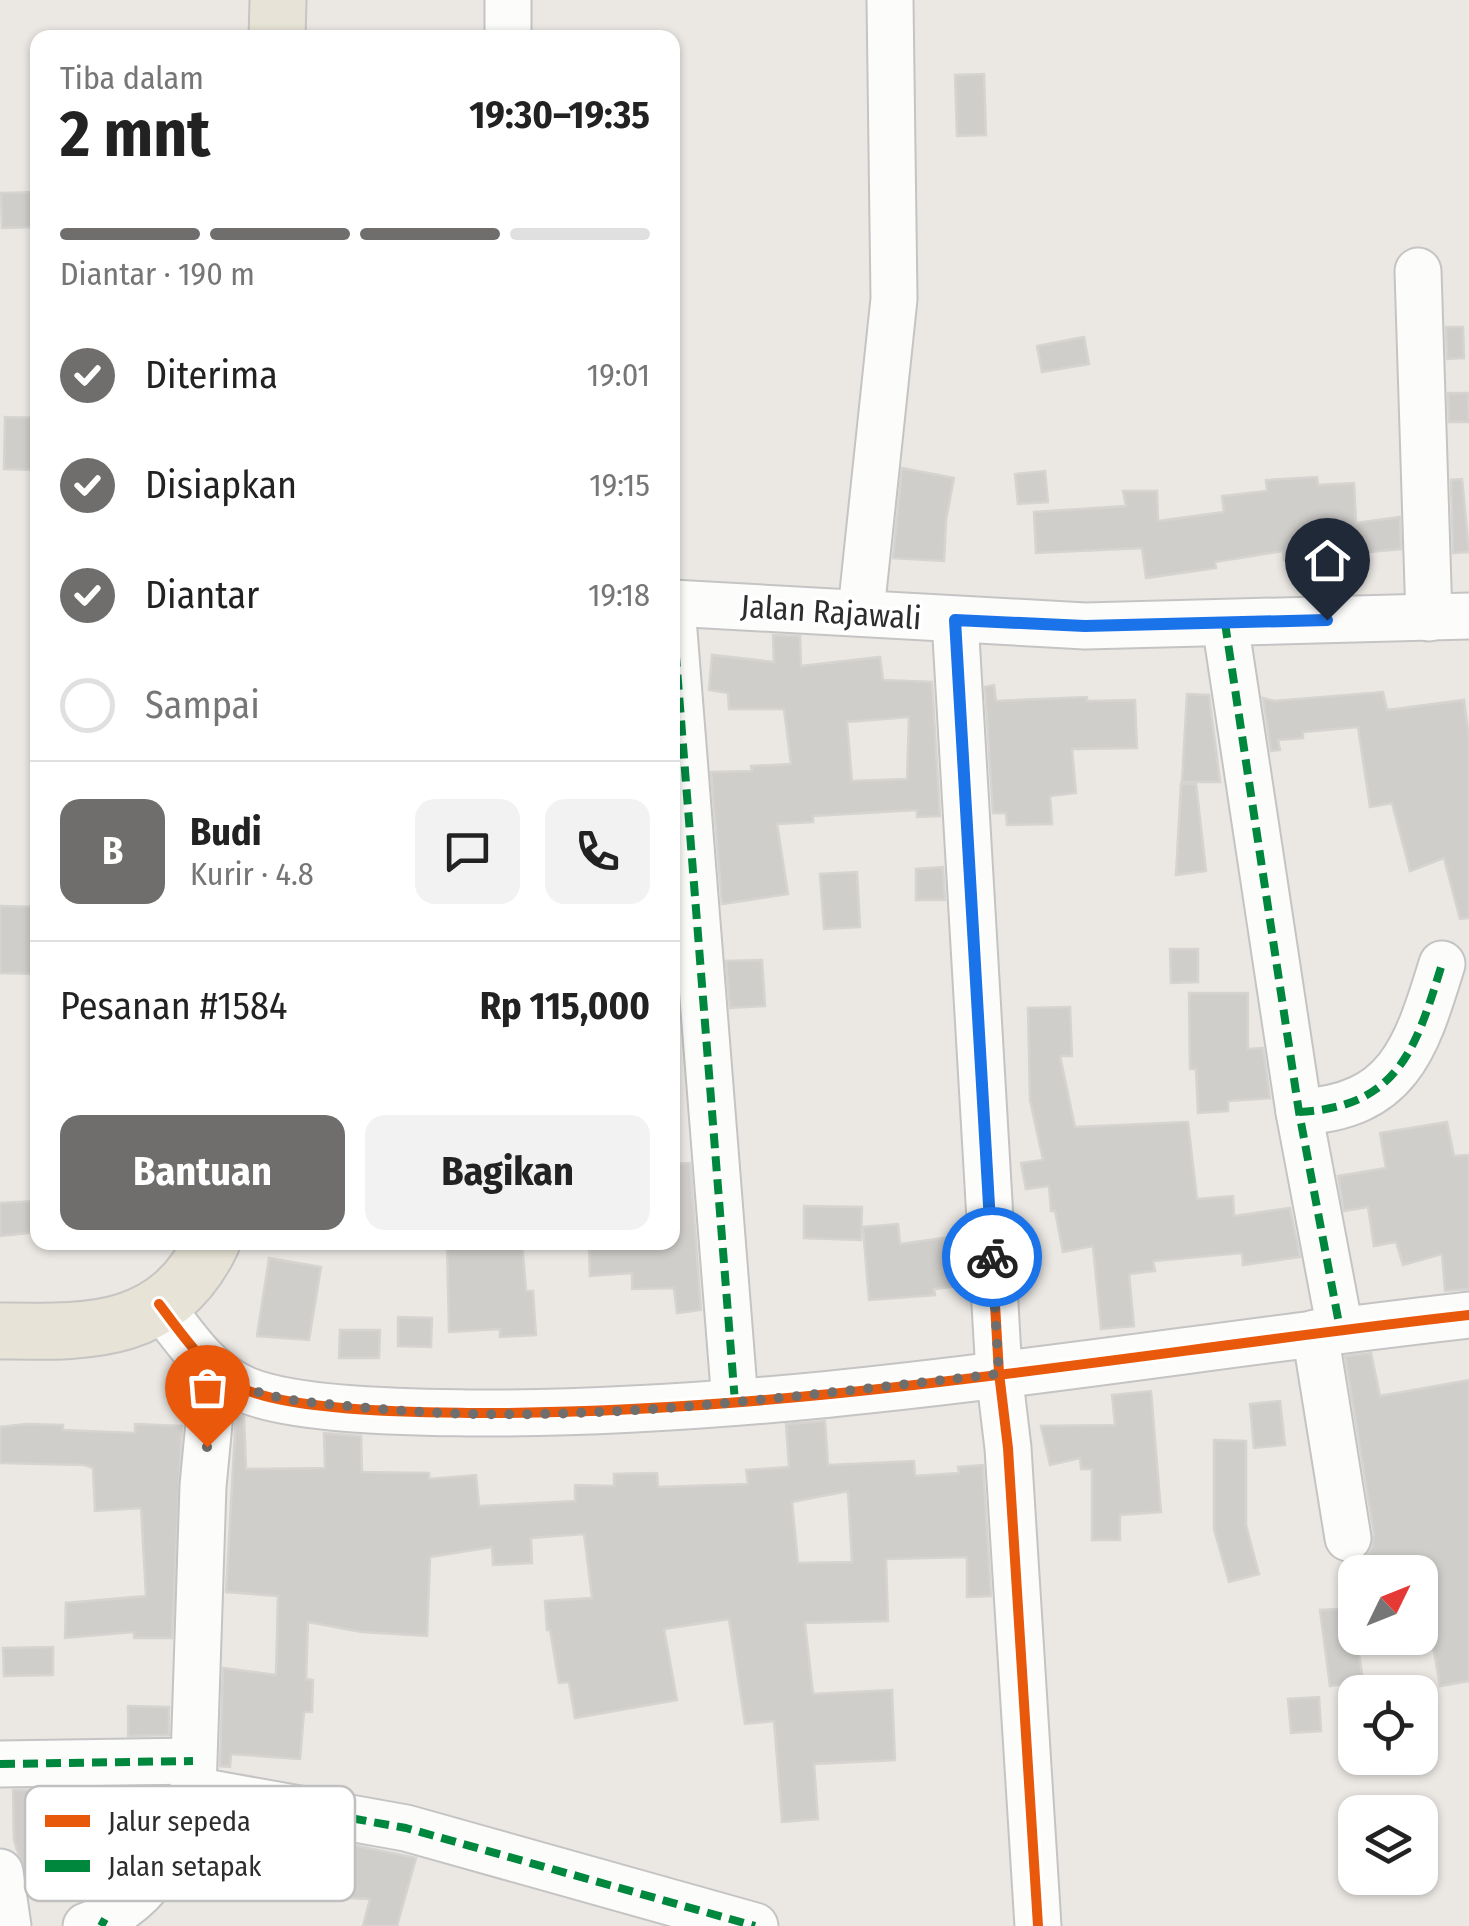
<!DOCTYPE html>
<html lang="id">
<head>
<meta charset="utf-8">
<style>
  body { margin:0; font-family:"Fira Sans Condensed",sans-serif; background:#f2f2f2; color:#222; height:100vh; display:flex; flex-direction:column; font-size:38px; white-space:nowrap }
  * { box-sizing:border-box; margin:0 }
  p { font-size:32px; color:#767676 }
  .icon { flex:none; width:55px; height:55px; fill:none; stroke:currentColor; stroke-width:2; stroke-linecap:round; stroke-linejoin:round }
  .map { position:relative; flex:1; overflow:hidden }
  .details { position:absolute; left:30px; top:30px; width:650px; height:1220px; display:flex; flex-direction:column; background:#fff; border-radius:20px; box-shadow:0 2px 8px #0004 }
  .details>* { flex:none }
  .needle { width:65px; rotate:47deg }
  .controls { position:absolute; left:1338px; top:1555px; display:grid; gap:20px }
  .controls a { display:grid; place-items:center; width:100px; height:100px; border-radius:20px; background:#fff; box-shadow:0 2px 8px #0004; font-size:50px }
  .pin { position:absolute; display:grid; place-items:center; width:85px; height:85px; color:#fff; margin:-102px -42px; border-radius:50% 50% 50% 0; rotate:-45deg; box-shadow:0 0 10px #0007 }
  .pin .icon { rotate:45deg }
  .courier { position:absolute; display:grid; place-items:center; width:100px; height:100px; margin:-50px; border:8px solid #1a73e8; border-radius:50%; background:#fff; color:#222; box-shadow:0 2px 12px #0007 }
  .overview em { font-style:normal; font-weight:700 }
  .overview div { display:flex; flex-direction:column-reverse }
  .overview { display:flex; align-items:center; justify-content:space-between; height:170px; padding:0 30px }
  h1 { font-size:65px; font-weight:700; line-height:75px }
  .bar { display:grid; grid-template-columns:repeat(4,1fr); gap:15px 10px; align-content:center; height:120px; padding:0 30px }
  .bar i { height:12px; border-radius:8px; background:#e0e0e0 }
  .bar .active { background:#706e6d }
  .bar p { grid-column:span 4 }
  .line { display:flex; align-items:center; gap:25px; padding:0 30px; border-top:2px solid #e0e0e0 }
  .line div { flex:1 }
  .round { display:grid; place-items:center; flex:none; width:105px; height:105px; border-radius:20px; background:#f2f2f2 }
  ol { padding:0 30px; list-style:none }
  li { display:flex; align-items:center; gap:30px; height:110px }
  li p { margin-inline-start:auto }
  li .icon { padding:10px; border-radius:50%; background:#706e6d; color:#fff; stroke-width:4 }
  li:last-child { color:#767676 }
  li i { width:55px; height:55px; border:5px solid #e0e0e0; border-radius:50% }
  .primary-button { display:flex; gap:20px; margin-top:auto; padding:20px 30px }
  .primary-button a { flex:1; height:115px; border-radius:20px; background:#706e6d; color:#fff; font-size:40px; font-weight:700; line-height:115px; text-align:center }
  .primary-button a+a { background:#f2f2f2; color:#222 }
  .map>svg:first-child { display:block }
  .building { fill:#d0cecb; stroke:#d6d4d0; stroke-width:2.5; fill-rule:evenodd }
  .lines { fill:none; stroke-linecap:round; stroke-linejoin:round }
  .minor-casing { stroke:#c5c4c4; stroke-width:49 }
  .major-casing { stroke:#c6c5c3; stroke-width:59 }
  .minor { stroke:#fcfcfb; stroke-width:45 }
  .major { stroke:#e7e3d6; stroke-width:55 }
  .quiet { stroke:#00873e; stroke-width:8; stroke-dasharray:15 8; stroke-linecap:butt }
  .cycleway-casing { stroke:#fff; stroke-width:16 }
  .cycleway { stroke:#e8590c; stroke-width:10 }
  .done { stroke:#706e6d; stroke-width:10; stroke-dasharray:0 18 }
  .route { stroke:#1a73e8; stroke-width:12 }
  .labels { text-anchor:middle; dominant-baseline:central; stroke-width:8; stroke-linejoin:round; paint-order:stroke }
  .street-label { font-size:32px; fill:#2d2d2d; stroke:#fff }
  .key { fill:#fff; stroke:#c0c0c0; stroke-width:2.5 }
  .key-label { font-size:28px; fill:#2d2d2d }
</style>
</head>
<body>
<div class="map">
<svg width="1469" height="1926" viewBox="0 0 1469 1926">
  <rect width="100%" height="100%" fill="#ebe8e4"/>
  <!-- building -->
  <g class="building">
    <polygon points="984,74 986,135 957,136 955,75"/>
    <polygon points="38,192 38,227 2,228 1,193"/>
    <polygon points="1446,327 1463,327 1464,358 1447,359"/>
    <polygon points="1084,337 1089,364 1042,372 1037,346"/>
    <polygon points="1448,393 1468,393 1469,422 1449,422"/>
    <polygon points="5,417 38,418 38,470 4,469"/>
    <polygon points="902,468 954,478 946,520 944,561 893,558"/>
    <polygon points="1045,471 1048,502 1018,504 1015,474"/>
    <polygon points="1317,477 1318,485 1354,483 1356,523 1400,517 1401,549 1284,560 1283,551 1215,562 1216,568 1146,578 1142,548 1036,553 1034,512 1126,506 1123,491 1157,491 1158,521 1224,512 1222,496 1267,491 1266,480"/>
    <polygon points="1462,479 1469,552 1453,553 1451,480"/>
    <path d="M 773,635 L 800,636 L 801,666 L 880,657 L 883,680 L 932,682 L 940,816 L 917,817 L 917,810 L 813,816 L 813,822 L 777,824 L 788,894 L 722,904 L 711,772 L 752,771 L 751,766 L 791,764 L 784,709 L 729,709 L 728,693 L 709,690 L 712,655 L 774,662 ZM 909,717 L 907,779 L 852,781 L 847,722 Z"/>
    <polygon points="994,685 996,701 1087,697 1087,701 1135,700 1137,748 1072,749 1076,793 1050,796 1052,824 1007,825 1006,813 993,813 985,687"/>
    <polygon points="1383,692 1387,710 1464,700 1469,738 1469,918 1460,919 1444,858 1410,871 1392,803 1370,807 1358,727 1303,732 1303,738 1278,740 1280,750 1271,751 1263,698 1274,701"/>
    <polygon points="1187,694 1209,695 1220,782 1182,782"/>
    <polygon points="1181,784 1196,784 1206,871 1176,875"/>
    <polygon points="943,867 945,900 916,900 916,869"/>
    <polygon points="857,872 860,927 824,929 820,874"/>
    <polygon points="0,906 38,907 38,974 0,973"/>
    <polygon points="1170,949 1198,949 1198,982 1171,983"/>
    <polygon points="762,960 765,1006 730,1008 726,961"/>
    <polygon points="1189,993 1248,993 1248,1049 1263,1048 1270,1098 1228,1101 1228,1111 1198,1113 1196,1069 1190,1069"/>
    <polygon points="1070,1007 1072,1056 1060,1056 1075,1127 1188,1122 1197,1199 1233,1196 1234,1216 1290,1208 1300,1257 1243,1265 1242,1253 1153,1261 1155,1271 1129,1274 1134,1326 1101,1329 1093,1246 1063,1252 1055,1211 1051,1211 1049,1186 1026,1189 1021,1163 1043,1160 1030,1100 1028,1008"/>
    <polygon points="1447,1122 1454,1156 1469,1155 1469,1289 1445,1291 1442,1254 1403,1265 1396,1242 1374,1246 1368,1207 1344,1211 1338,1176 1386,1168 1380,1133"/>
    <polygon points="690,1163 701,1310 677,1313 674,1288 632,1289 632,1273 590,1276 589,1249 625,1248 624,1242 672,1242 672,1164"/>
    <polygon points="38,1201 38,1232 0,1236 0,1203"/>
    <polygon points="804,1206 862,1207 861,1240 804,1238"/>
    <polygon points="898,1224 900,1244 965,1235 968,1285 934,1289 935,1295 869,1300 863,1227"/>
    <polygon points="447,1242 522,1242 526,1291 533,1291 536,1335 500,1337 500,1329 449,1332"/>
    <polygon points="269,1258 321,1267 309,1340 257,1336"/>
    <polygon points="398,1317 432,1318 431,1347 398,1346"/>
    <polygon points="340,1330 380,1330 379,1358 339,1358"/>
    <polygon points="1371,1353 1380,1396 1469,1380 1469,1681 1440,1686 1429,1623 1420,1624 1420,1563 1360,1567 1360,1561 1372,1548 1374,1534 1345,1356"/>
    <polygon points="1151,1391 1161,1512 1120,1515 1120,1540 1092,1540 1092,1469 1081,1469 1080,1458 1050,1465 1041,1426 1115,1425 1112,1395"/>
    <polygon points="1280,1401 1285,1445 1254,1448 1250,1404"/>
    <path d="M 236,1414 L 244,1417 L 246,1469 L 325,1468 L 324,1433 L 361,1436 L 362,1472 L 429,1473 L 429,1479 L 476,1475 L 479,1506 L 575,1501 L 575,1485 L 614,1486 L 614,1474 L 657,1473 L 658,1487 L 748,1484 L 746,1470 L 789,1467 L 786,1424 L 825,1421 L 828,1465 L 914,1461 L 915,1476 L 959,1473 L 958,1467 L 983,1465 L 991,1596 L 967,1597 L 967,1557 L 886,1559 L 888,1621 L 805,1623 L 813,1694 L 892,1690 L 895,1760 L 814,1764 L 818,1819 L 782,1822 L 774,1721 L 745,1724 L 729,1619 L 664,1629 L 677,1700 L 575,1718 L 569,1682 L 559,1683 L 550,1630 L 547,1630 L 545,1601 L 592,1598 L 584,1534 L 531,1538 L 532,1563 L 493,1565 L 492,1547 L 430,1557 L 427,1636 L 362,1632 L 308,1622 L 306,1679 L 313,1680 L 312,1712 L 304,1712 L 300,1759 L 231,1754 L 230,1767 L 220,1766 L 223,1668 L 276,1675 L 278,1596 L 226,1592 ZM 848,1491 L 852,1562 L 798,1563 L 792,1502 Z"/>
    <polygon points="26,1424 63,1425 63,1430 135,1433 135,1424 182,1426 172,1638 134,1638 134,1632 65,1638 66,1603 146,1596 141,1508 95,1511 93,1468 84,1465 0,1463 0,1427"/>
    <polygon points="1214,1440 1246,1441 1246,1525 1259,1574 1229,1582 1214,1529"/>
    <polygon points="1352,1608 1363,1681 1330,1686 1320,1610"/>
    <polygon points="53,1647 53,1675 4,1676 3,1648"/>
    <polygon points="1319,1697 1321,1731 1291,1733 1288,1699"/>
    <polygon points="128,1706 169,1707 169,1735 128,1736"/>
    <polygon points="150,1788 152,1810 139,1811 142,1847 129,1866 95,1868 96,1879 28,1885 14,1840 13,1790"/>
    <polygon points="294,1842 358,1846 416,1858 397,1926 363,1926 370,1899 291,1895"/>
  </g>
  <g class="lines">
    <defs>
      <g id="minor">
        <polyline points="508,0 508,38"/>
        <polyline points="1418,271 1429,618"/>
        <polyline points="672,603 1085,626 1469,616"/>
        <polyline points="672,606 735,1402"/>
        <polyline points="861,611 894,299 890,0"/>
        <polyline points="955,620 999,1373 1008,1448 1038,1926"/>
        <polyline points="1225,623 1299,1112 1340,1329"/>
        <path d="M 1299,1112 C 1399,1107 1416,1048 1442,964"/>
        <path d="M 159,1304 C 183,1335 207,1373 244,1389 C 294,1411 411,1412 468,1413 C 803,1415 1137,1352 1469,1315"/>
        <polyline points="1315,1333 1348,1538"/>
        <polyline points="0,1764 193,1761"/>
        <polyline points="193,1790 406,1828 755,1926"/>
        <polyline points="0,1872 8,1926"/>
        <path d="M 86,1926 C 152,1903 173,1852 193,1790 L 203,1486 L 214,1371"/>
      </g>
      <g id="major">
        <polyline points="277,38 278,0"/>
        <path d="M 0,1331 C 89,1332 167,1336 212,1242"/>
      </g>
    </defs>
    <!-- minor casing -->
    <use href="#minor" class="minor-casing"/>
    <!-- major casing -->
    <use href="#major" class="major-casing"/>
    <!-- minor -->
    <use href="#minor" class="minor"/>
    <!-- major -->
    <use href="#major" class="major"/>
    <!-- quiet -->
    <g class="quiet">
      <polyline points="672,606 735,1402"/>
      <polyline points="1225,623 1299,1112 1340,1329"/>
      <path d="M 1299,1112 C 1399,1107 1416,1048 1442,964"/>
      <polyline points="0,1764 193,1761"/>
      <polyline points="193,1790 406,1828 755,1926"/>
      <polyline points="101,1926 105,1919"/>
    </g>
    <defs>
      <g id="cycleway">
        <polyline points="955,620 999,1373 1008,1448 1038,1926"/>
        <path d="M 159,1304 C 183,1335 207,1373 244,1389 C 294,1411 411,1412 468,1413 C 803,1415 1137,1352 1469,1315"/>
      </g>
    </defs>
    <!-- cycleway casing -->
    <use href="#cycleway" class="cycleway-casing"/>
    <!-- cycleway -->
    <use href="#cycleway" class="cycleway"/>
  </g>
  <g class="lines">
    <!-- done -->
    <path class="done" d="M 207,1447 L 214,1371 C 259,1401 306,1402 359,1407 C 572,1429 788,1396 999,1374 L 992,1257"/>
    <!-- route -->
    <polyline class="route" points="992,1257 955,620 1085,626 1327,620"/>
  </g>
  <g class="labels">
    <!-- street labels -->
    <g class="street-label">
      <text transform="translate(831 612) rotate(4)">Jalan Rajawali</text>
    </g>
  </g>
  <!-- legend -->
  <rect x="25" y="1786" width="330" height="115" rx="15" class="key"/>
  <rect x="45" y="1815" width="45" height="12" fill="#e8590c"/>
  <rect x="45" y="1860" width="45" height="12" fill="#00873e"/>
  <g class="key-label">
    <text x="108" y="1831">Jalur sepeda</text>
    <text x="108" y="1876">Jalan setapak</text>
  </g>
</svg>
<div class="controls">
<a><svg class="needle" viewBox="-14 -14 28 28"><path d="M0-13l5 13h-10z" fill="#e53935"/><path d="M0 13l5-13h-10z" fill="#767676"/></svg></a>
<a><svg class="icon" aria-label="locate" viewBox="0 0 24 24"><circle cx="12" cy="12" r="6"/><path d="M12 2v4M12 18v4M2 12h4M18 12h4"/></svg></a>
<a><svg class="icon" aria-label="layers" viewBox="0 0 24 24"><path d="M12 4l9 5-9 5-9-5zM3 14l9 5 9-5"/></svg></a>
</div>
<div class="pin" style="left:207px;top:1447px;background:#ea580c"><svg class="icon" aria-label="bag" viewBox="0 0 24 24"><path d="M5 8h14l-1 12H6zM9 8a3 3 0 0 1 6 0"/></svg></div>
<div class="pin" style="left:1327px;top:620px;background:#1f2937"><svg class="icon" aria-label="home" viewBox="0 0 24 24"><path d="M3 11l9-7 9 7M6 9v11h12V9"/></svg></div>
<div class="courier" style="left:992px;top:1257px"><svg class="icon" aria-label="bike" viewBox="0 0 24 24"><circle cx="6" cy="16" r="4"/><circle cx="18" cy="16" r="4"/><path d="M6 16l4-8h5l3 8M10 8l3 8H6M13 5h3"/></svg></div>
<section class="details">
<div class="overview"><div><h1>2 mnt</h1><p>Tiba dalam</p></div><em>19:30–19:35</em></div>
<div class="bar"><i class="active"></i><i class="active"></i><i class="active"></i><i></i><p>Diantar · 190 m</p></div>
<ol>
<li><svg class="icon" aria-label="check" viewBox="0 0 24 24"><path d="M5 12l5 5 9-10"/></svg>Diterima<p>19:01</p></li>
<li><svg class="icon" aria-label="check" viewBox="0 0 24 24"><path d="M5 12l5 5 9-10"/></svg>Disiapkan<p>19:15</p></li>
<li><svg class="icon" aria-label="check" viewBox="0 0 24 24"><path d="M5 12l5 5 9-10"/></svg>Diantar<p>19:18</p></li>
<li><i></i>Sampai</li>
</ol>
<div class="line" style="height:180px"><b class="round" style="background:#706e6d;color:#fff">B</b><div><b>Budi</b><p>Kurir · 4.8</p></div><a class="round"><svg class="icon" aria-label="chat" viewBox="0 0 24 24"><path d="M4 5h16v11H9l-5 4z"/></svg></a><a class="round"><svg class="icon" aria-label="phone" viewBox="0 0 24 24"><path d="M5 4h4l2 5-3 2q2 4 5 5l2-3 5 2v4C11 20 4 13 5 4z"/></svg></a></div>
<div class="line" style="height:130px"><div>Pesanan #1584</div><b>Rp 115,000</b></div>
<div class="primary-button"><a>Bantuan</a><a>Bagikan</a></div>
</section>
</div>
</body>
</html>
